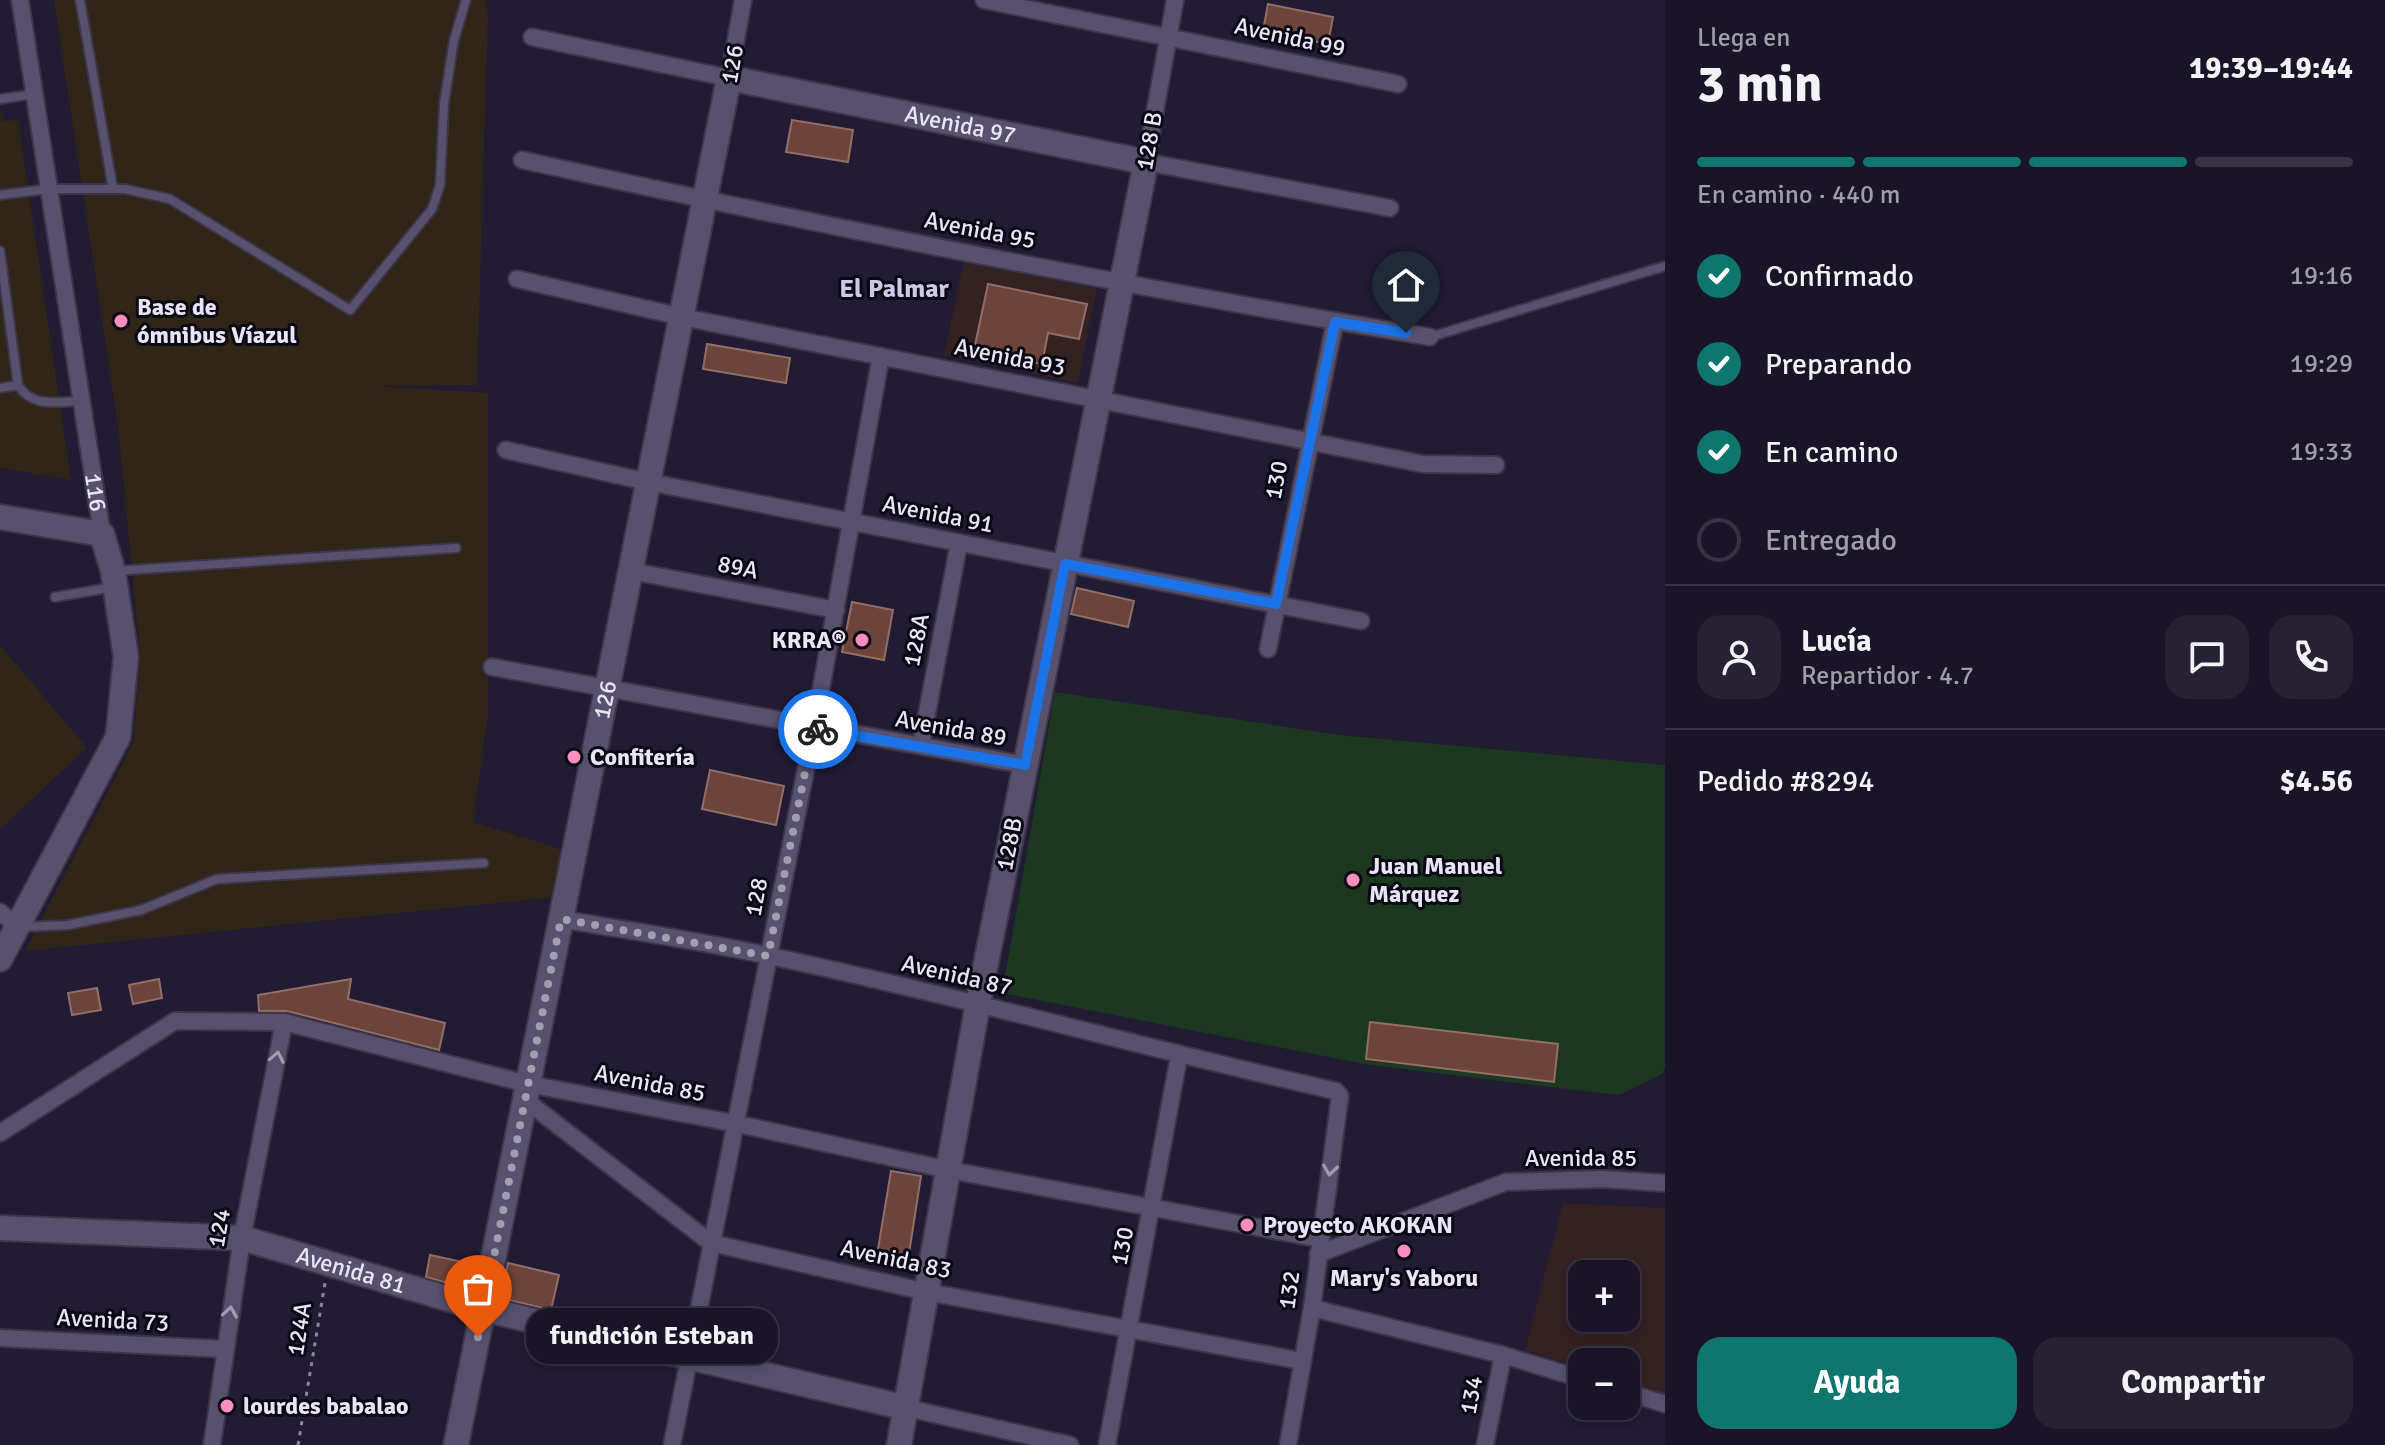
<!DOCTYPE html>
<html lang="es">
<head>
<meta charset="utf-8">
<style>
  body { margin:0; font-family:Signika,sans-serif; background:#262133; color:#f1f3f6; height:100vh; display:flex; flex-direction:column; font-size:30px; white-space:nowrap }
  * { box-sizing:border-box; margin:0 }
  p { font-size:26px; color:#9f9ea7 }
  .icon { flex:none; width:44px; height:44px; fill:none; stroke:currentColor; stroke-width:2; stroke-linecap:round; stroke-linejoin:round }
  .map { position:relative; flex:1; overflow:hidden }
  .details { display:flex; flex-direction:column; background:#191427; width:720px }
  .details>* { flex:none }
  .controls { position:absolute; left:1568px; top:1260px; display:grid; gap:16px }
  .controls a { display:grid; place-items:center; width:72px; height:72px; border-radius:16px; background:#191427; box-shadow:0 4px 12px #0003,0 0 0 2px #373344; font-size:40px }
  .pin { position:absolute; display:grid; place-items:center; width:68px; height:68px; color:#fff; margin:-82px -34px; border-radius:50% 50% 50% 0; rotate:-45deg; box-shadow:0 0 8px #0007 }
  .pin .icon { rotate:45deg }
  .courier { position:absolute; display:grid; place-items:center; width:80px; height:80px; margin:-40px; border:6px solid #1a73e8; border-radius:50%; background:#fff; color:#222; box-shadow:0 2px 10px #0007 }
  .bubble { position:absolute; height:56px; border-radius:24px; background:#191427; box-shadow:0 4px 12px #0003,0 0 0 2px #373344; font-size:26px; font-weight:700; line-height:56px; text-align:center }
  .overview em { font-style:normal; font-weight:700 }
  .overview div { display:flex; flex-direction:column-reverse }
  .overview { display:flex; align-items:center; justify-content:space-between; height:136px; padding:0 32px }
  h1 { font-size:52px; font-weight:700; line-height:60px }
  .bar { display:grid; grid-template-columns:repeat(4,1fr); gap:12px 8px; align-content:center; height:96px; padding:0 32px }
  .bar i { height:10px; border-radius:6px; background:#373344 }
  .bar .on { background:#0f766e }
  .bar p { grid-column:span 4 }
  .line { display:flex; align-items:center; gap:20px; padding:0 32px; border-top:2px solid #373344 }
  .line div { flex:1 }
  .round { display:grid; place-items:center; flex:none; width:84px; height:84px; border-radius:24px; background:#262133 }
  ol { padding:0 32px; list-style:none }
  li { display:flex; align-items:center; gap:24px; height:88px }
  li p { margin-inline-start:auto }
  li .icon { padding:8px; border-radius:50%; background:#0f766e; color:#fff; stroke-width:4 }
  li:last-child { color:#9f9ea7 }
  li i { width:44px; height:44px; border:4px solid #373344; border-radius:50% }
  .cta { display:flex; gap:16px; margin-top:auto; padding:16px 32px }
  .cta a { flex:1; height:92px; border-radius:24px; background:#0f766e; color:#fff; font-size:32px; font-weight:700; line-height:92px; text-align:center }
  .cta a+a { background:#262133; color:#f1f3f6 }
  main { display:flex; flex:1; min-height:0 }
  .map>svg:first-child { display:block }
  .industrial { fill:#302516 }
  .education { fill:#342122; fill-rule:evenodd }
  .green { fill:#1c381f }
  .building { fill:#6d443b; stroke:#916e66; stroke-width:2 }
  .lines { fill:none; stroke-linecap:round; stroke-linejoin:round }
  .lane-casing { stroke:#3c364b; stroke-width:12 }
  .street-casing { stroke:#3c364b; stroke-width:20 }
  .secondary-casing { stroke:#3c364b; stroke-width:28 }
  .path { stroke:#8c889c; stroke-width:3; stroke-dasharray:4 6; stroke-linecap:butt }
  .lane { stroke:#57516d; stroke-width:8 }
  .street { stroke:#57516d; stroke-width:16 }
  .secondary { stroke:#57516d; stroke-width:24 }
  .oneway { stroke:#a09bb2 }
  .done { stroke:#a29eb2; stroke-width:8; stroke-dasharray:0 14.4 }
  .route { stroke:#1a73e8; stroke-width:10 }
  .poi-dot { fill:#fd8ebe; stroke:#0a0812; stroke-width:3 }
  .labels { text-anchor:middle; dominant-baseline:central; stroke-width:6; stroke-linejoin:round; paint-order:stroke }
  .street-label { font-size:24px; fill:#e8e5f6; stroke:#0a0812 }
  .poi-label { font-size:24px; font-weight:bold; fill:#e8e5f6; stroke:#0a0812; text-anchor:start }
  .neighbourhood-label { font-size:26px; font-weight:bold; fill:#cdc7e8; stroke:#0a0812 }
</style>
</head>
<body>
<main>
<div class="map">
<svg width="1665" height="1445" viewBox="0 0 1665 1445">
  <rect width="100%" height="100%" fill="#211b34"/>
  <!-- industrial -->
  <g class="industrial">
    <polygon points="54,0 485,0 488,14 477,385 376,386 488,393 488,714 473,822 564,850 556,897 25,951 133,743 140,654 118,426"/>
    <polygon points="0,107 3,121 18,120 71,480 0,468"/>
    <polygon points="0,645 87,748 0,829"/>
  </g>
  <!-- education -->
  <g class="education">
    <polygon points="964,261 1097,289 1078,383 944,355"/>
    <path d="M 1563,1203 L 1665,1208 L 1665,1394 L 1626,1382 L 1626,1362 L 1582,1362 L 1582,1368 L 1525,1350 ZM 1582,1274 L 1626,1274 L 1626,1318 L 1582,1318 Z"/>
  </g>
  <!-- green -->
  <polygon class="green" points="1055,692 1339,735 1665,765 1665,1067 1662,1074 1619,1095 1592,1092 1364,1064 1002,993"/>
  <!-- building -->
  <g class="building">
    <polygon points="1268,4 1333,17 1328,44 1263,31"/>
    <polygon points="792,120 853,130 848,162 786,152"/>
    <polygon points="988,284 1087,304 1079,339 1048,333 1042,364 974,350"/>
    <polygon points="707,344 790,358 786,383 703,369"/>
    <polygon points="1077,588 1134,601 1128,627 1071,614"/>
    <polygon points="852,602 893,610 884,660 842,652"/>
    <polygon points="710,770 784,786 776,825 702,809"/>
    <polygon points="159,979 162,998 133,1004 129,985"/>
    <polygon points="351,979 348,999 445,1023 439,1050 287,1011 259,1011 258,995"/>
    <polygon points="97,988 101,1010 72,1015 68,993"/>
    <polygon points="1370,1022 1558,1044 1554,1082 1366,1059"/>
    <polygon points="891,1171 921,1176 908,1260 877,1255"/>
    <polygon points="430,1255 477,1265 472,1290 426,1277"/>
    <polygon points="508,1263 559,1275 551,1310 501,1298"/>
  </g>
  <g class="lines">
    <defs>
      <g id="lane">
        <polyline points="80,0 113,189"/>
        <polyline points="0,99 34,94"/>
        <polyline points="0,195 48,189 125,189 170,199 350,310 432,209 440,185 444,104 454,40 466,0"/>
        <path d="M 0,251 L 18,385 C 32,409 59,401 83,401"/>
        <polyline points="1430,337 1665,266"/>
        <polyline points="0,388 18,385"/>
        <polyline points="114,571 456,548"/>
        <polyline points="55,597 114,587"/>
        <polyline points="23,927 68,925 141,910 217,879 484,863"/>
      </g>
      <g id="street">
        <path id="s1" d="M 20,0 L 102,534"/>
        <polyline points="984,0 1398,84"/>
        <polyline points="1175,0 1146,162 1390,208"/>
        <polyline points="532,37 729,78 743,0"/>
        <path d="M 522,160 C 823,226 1126,287 1430,337"/>
        <polyline points="517,279 682,317 1423,464 1496,465"/>
        <polyline points="506,450 648,482 1361,621"/>
        <polyline points="631,571 836,610"/>
        <polyline points="1268,649 1335,322"/>
        <polyline points="492,667 1025,765"/>
        <polyline points="921,745 959,543"/>
        <polyline points="0,912 18,927"/>
        <path d="M 561,919 C 631,931 701,941 770,956 C 960,996 1147,1049 1336,1091 L 1340,1096 L 1312,1308 L 1288,1445"/>
        <polyline points="525,1100 711,1243 927,1292 1302,1361"/>
        <polyline points="0,1133 175,1021 284,1022 528,1084 738,1124 949,1170 1321,1239"/>
        <polyline points="1318,1254 1506,1182 1603,1179 1665,1183"/>
        <polyline points="1312,1308 1503,1355 1582,1379"/>
        <polyline points="0,1338 224,1349"/>
        <polyline points="1626,1392 1665,1404"/>
        <polyline points="907,1408 1070,1445"/>
        <polyline points="212,1445 242,1238 284,1022"/>
        <polyline points="672,1445 814,728 881,356"/>
        <polyline points="1107,1445 1179,1056"/>
        <polyline points="1485,1445 1503,1355"/>
      </g>
      <g id="secondary">
        <polyline points="0,517 102,534 113,571 126,657 118,737 0,959"/>
        <path id="s2" d="M 0,1228 L 242,1238 L 483,1309 L 907,1408"/>
        <path id="s3" d="M 456,1445 L 729,78 L 1146,162 L 978,1003 L 899,1445"/>
      </g>
    </defs>
    <!-- lane casing -->
    <use href="#lane" class="lane-casing"/>
    <!-- street casing -->
    <use href="#street" class="street-casing"/>
    <!-- secondary casing -->
    <use href="#secondary" class="secondary-casing"/>
    <!-- path -->
    <polyline class="path" points="298,1445 325,1283"/>
    <!-- lane -->
    <use href="#lane" class="lane"/>
    <!-- street -->
    <use href="#street" class="street"/>
    <!-- secondary -->
    <use href="#secondary" class="secondary"/>
  </g>
  <!-- one-way arrows -->
  <defs><path id="oneway-chevron" d="M-2-3.5L2.5 0L-2 3.5" fill="none" stroke-width="1.6" stroke-linecap="round" stroke-linejoin="round" transform="scale(2)"/></defs>
  <g class="oneway">
    <use href="#oneway-chevron" transform="translate(277 1057) rotate(-79)"/>
    <use href="#oneway-chevron" transform="translate(1330 1170) rotate(98)"/>
    <use href="#oneway-chevron" transform="translate(230 1312) rotate(-81)"/>
  </g>
  <g class="lines">
    <!-- done -->
    <polyline class="done" points="478,1337 561,919 768,956 814,728 818,729"/>
    <!-- route -->
    <polyline class="route" points="818,729 1025,765 1065,564 1276,604 1335,322 1406,333"/>
  </g>
  <!-- markers -->
  <g class="poi-dot">
    <circle cx="121" cy="321" r="8"/>
    <circle cx="862" cy="640" r="8"/>
    <circle cx="574" cy="757" r="8"/>
    <circle cx="1353" cy="880" r="8"/>
    <circle cx="1247" cy="1225" r="8"/>
    <circle cx="1404" cy="1251" r="8"/>
    <circle cx="227" cy="1406" r="8"/>
  </g>
  <g class="labels">
    <!-- street labels -->
    <g class="street-label">
      <text transform="translate(1290 37) rotate(12)">Avenida 99</text>
      <text transform="translate(732 64) rotate(-80)">126</text>
      <text stroke="none"><textPath href="#s3" startOffset="1630">Avenida 97</textPath></text>
      <text transform="translate(1149 141) rotate(-80)">128 B</text>
      <text transform="translate(980 230) rotate(11)">Avenida 95</text>
      <text transform="translate(1010 357) rotate(11)">Avenida 93</text>
      <text transform="translate(1276 480) rotate(-79)">130</text>
      <text stroke="none"><textPath href="#s1" startOffset="498">116</textPath></text>
      <text transform="translate(938 514) rotate(11)">Avenida 91</text>
      <text transform="translate(738 567) rotate(11)">89A</text>
      <text transform="translate(916 640) rotate(-79)">128A</text>
      <text stroke="none"><textPath href="#s3" startOffset="760">126</textPath></text>
      <text transform="translate(951 728) rotate(10)">Avenida 89</text>
      <text transform="translate(1009 844) rotate(-79)">128B</text>
      <text transform="translate(756 897) rotate(-79)">128</text>
      <text transform="translate(957 975) rotate(13)">Avenida 87</text>
      <text transform="translate(650 1083) rotate(11)">Avenida 85</text>
      <text x="1581" y="1158">Avenida 85</text>
      <text transform="translate(219 1228) rotate(-80)">124</text>
      <text transform="translate(1122 1246) rotate(-79)">130</text>
      <text transform="translate(896 1259) rotate(12)">Avenida 83</text>
      <text stroke="none"><textPath href="#s2" startOffset="356">Avenida 81</textPath></text>
      <text transform="translate(1289 1290) rotate(-82)">132</text>
      <text transform="translate(113 1320) rotate(3)">Avenida 73</text>
      <text transform="translate(299 1329) rotate(-81)">124A</text>
      <text transform="translate(1471 1395) rotate(-79)">134</text>
    </g>
    <!-- poi labels -->
    <g class="poi-label">
      <text x="137" y="307">Base de<tspan x="137" dy="28">ómnibus Víazul</tspan></text>
      <text x="846" y="640" text-anchor="end">KRRA®</text>
      <text x="590" y="757">Confitería</text>
      <text x="1369" y="866">Juan Manuel<tspan x="1369" dy="28">Márquez</tspan></text>
      <text x="1263" y="1225">Proyecto AKOKAN</text>
      <text x="1404" y="1278" text-anchor="middle">Mary's Yaboru</text>
      <text x="243" y="1406">lourdes babalao</text>
    </g>
    <!-- neighbourhood labels -->
    <g class="neighbourhood-label">
      <text x="894" y="289">El Palmar</text>
    </g>
  </g>
</svg>
<div class="controls">
<a>+</a>
<a>−</a>
</div>
<div class="pin" style="left:478px;top:1337px;background:#ea580c"><svg class="icon" aria-label="bag" viewBox="0 0 24 24"><path d="M5 8h14l-1 12H6zM9 8a3 3 0 0 1 6 0"/></svg></div>
<div class="pin" style="left:1406px;top:333px;background:#1f2937"><svg class="icon" aria-label="home" viewBox="0 0 24 24"><path d="M3 11l9-7 9 7M6 9v11h12V9"/></svg></div>
<div class="courier" style="left:818px;top:729px"><svg class="icon" aria-label="bike" viewBox="0 0 24 24"><circle cx="6" cy="16" r="4"/><circle cx="18" cy="16" r="4"/><path d="M6 16l4-8h5l3 8M10 8l3 8H6M13 5h3"/></svg></div>
<div class="bubble" style="left:526px;top:1308px;width:252px">fundición Esteban</div>
</div>
<section class="details">
<div class="overview"><div><h1>3 min</h1><p>Llega en</p></div><em>19:39–19:44</em></div>
<div class="bar"><i class="on"></i><i class="on"></i><i class="on"></i><i></i><p>En camino · 440 m</p></div>
<ol>
<li><svg class="icon" aria-label="check" viewBox="0 0 24 24"><path d="M5 12l5 5 9-10"/></svg>Confirmado<p>19:16</p></li>
<li><svg class="icon" aria-label="check" viewBox="0 0 24 24"><path d="M5 12l5 5 9-10"/></svg>Preparando<p>19:29</p></li>
<li><svg class="icon" aria-label="check" viewBox="0 0 24 24"><path d="M5 12l5 5 9-10"/></svg>En camino<p>19:33</p></li>
<li><i></i>Entregado</li>
</ol>
<div class="line" style="height:144px"><a class="round"><svg class="icon" aria-label="person" viewBox="0 0 24 24"><circle cx="12" cy="8" r="4"/><path d="M4 21q1-7 8-7t8 7"/></svg></a><div><b>Lucía</b><p>Repartidor · 4.7</p></div><a class="round"><svg class="icon" aria-label="chat" viewBox="0 0 24 24"><path d="M4 5h16v11H9l-5 4z"/></svg></a><a class="round"><svg class="icon" aria-label="phone" viewBox="0 0 24 24"><path d="M5 4h4l2 5-3 2q2 4 5 5l2-3 5 2v4C11 20 4 13 5 4z"/></svg></a></div>
<div class="line" style="height:104px"><div>Pedido #8294</div><b>$4.56</b></div>
<div class="cta"><a>Ayuda</a><a>Compartir</a></div>
</section>
</main>
</body>
</html>
